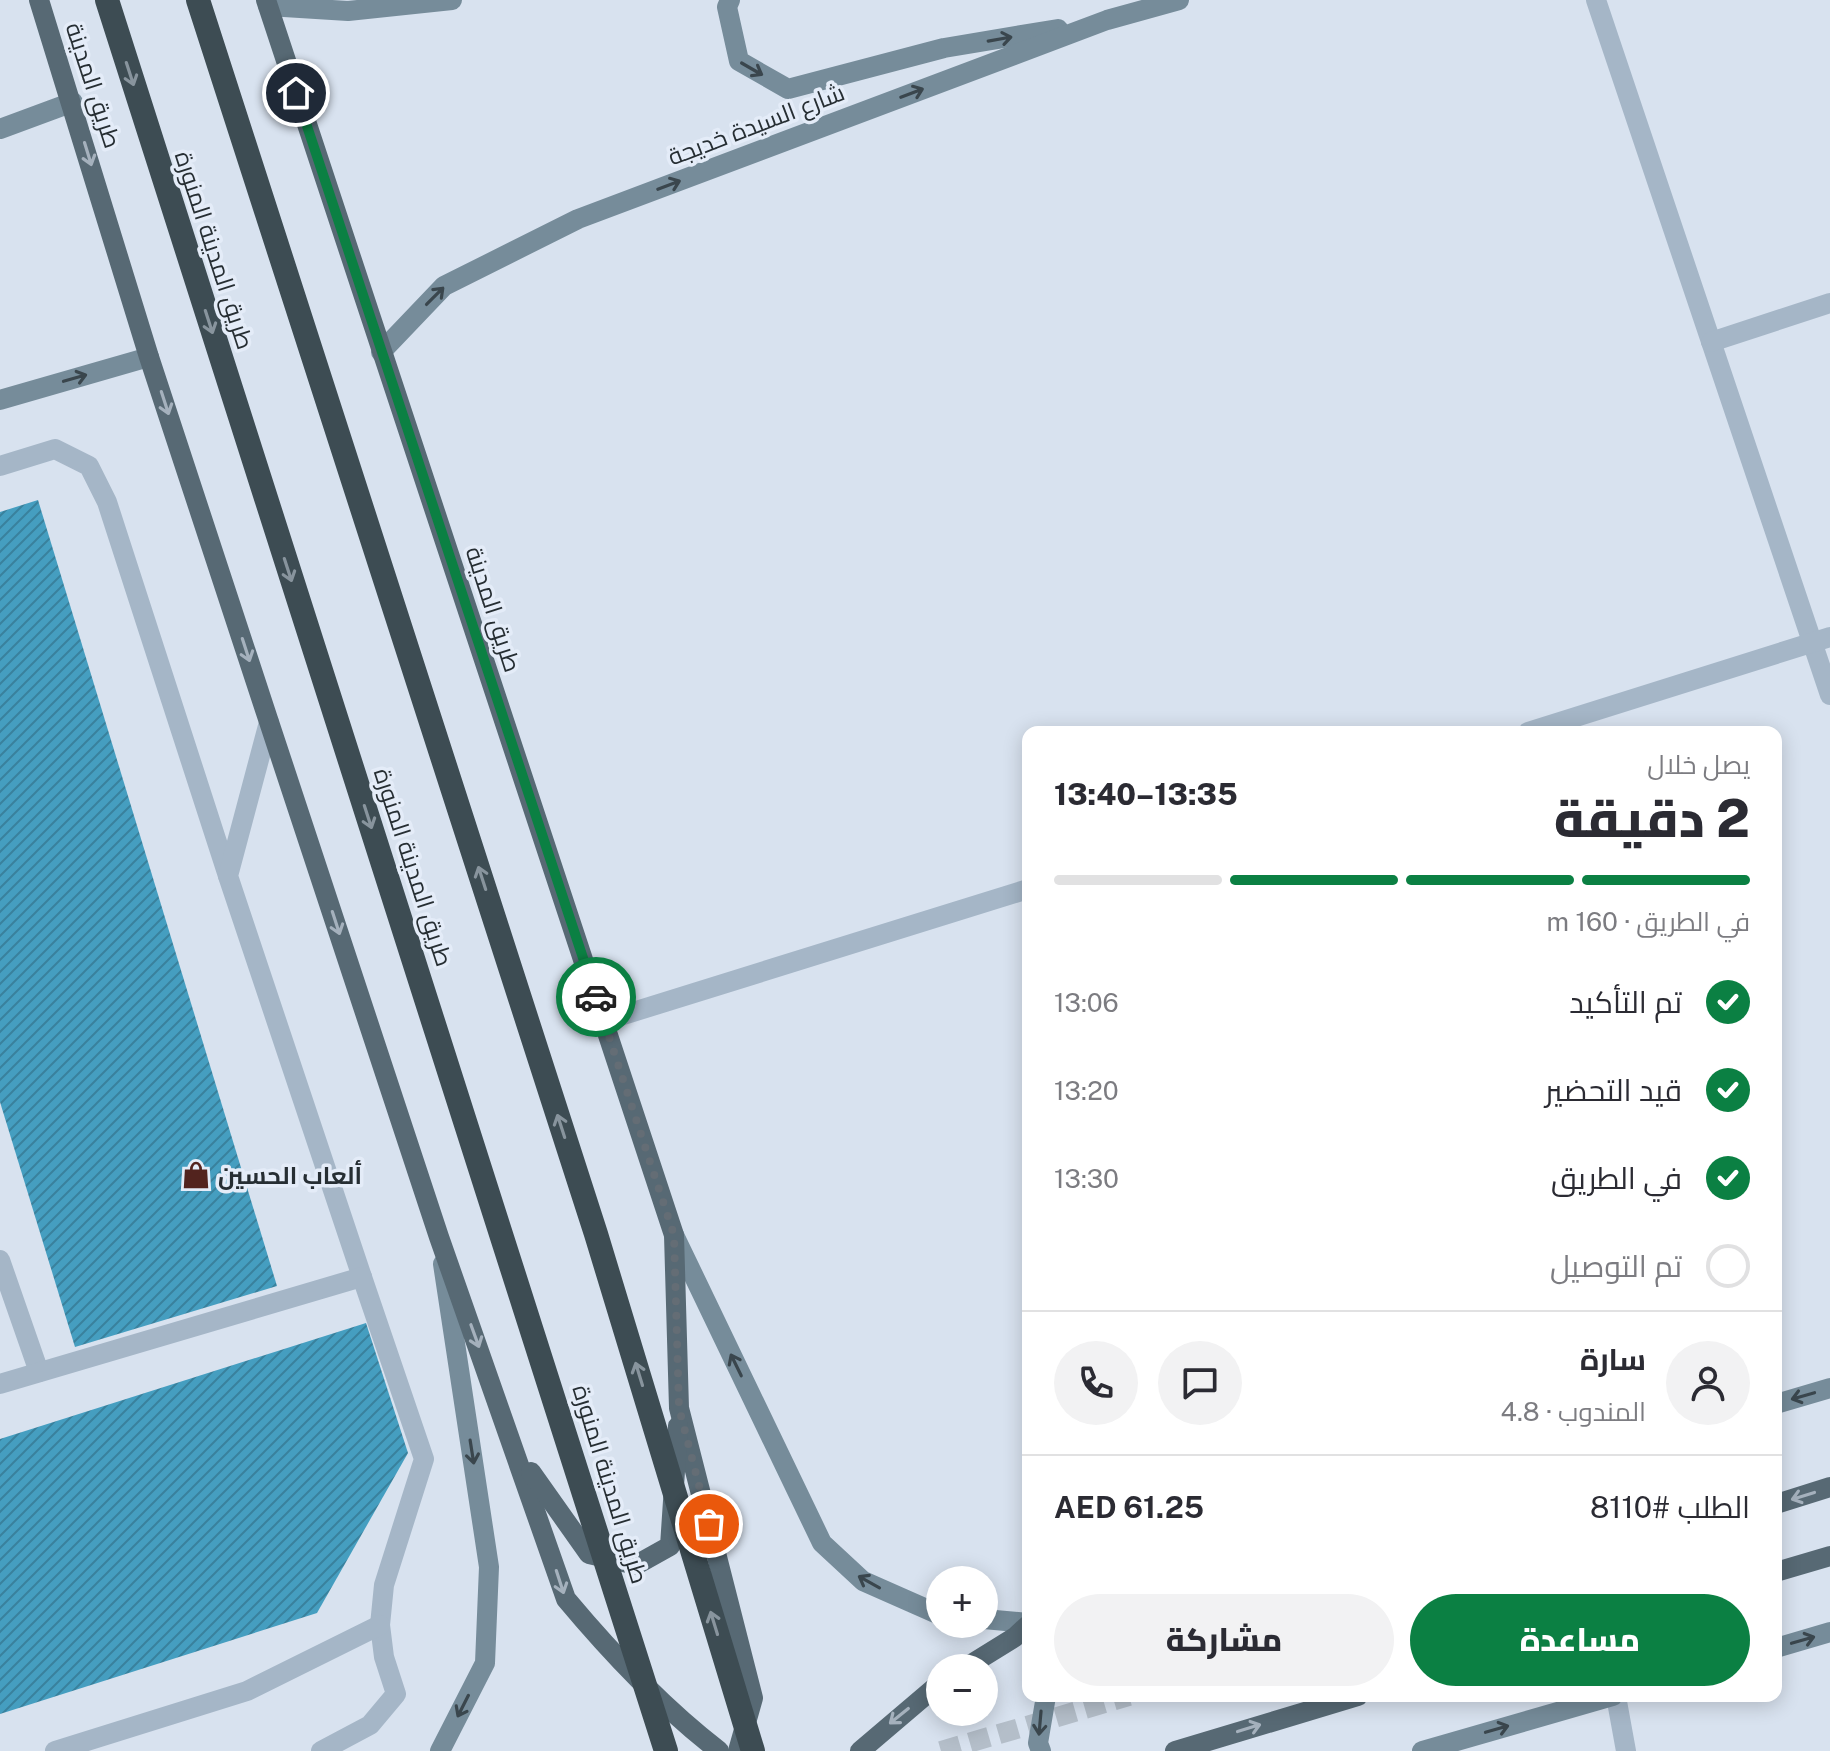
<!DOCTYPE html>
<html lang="ar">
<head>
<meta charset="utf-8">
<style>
  body { margin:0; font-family:"Public Sans",Cairo,sans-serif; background:#f2f2f3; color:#2b2b33; direction:rtl; height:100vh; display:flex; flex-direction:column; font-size:30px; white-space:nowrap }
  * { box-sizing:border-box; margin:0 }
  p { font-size:26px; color:#7c7c81 }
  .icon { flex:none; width:44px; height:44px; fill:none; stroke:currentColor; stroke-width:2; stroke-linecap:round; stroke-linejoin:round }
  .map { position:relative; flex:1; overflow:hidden; direction:ltr }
  .drawer { position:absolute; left:1022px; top:726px; width:760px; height:976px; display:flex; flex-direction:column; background:#fff; border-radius:16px; box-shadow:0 4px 20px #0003; direction:rtl }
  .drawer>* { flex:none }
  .fabs { position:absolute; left:926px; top:1566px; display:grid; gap:16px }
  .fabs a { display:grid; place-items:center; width:72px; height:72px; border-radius:50%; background:#fff; box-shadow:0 4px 20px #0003; font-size:40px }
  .pin { position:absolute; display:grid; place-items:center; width:68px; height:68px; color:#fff; margin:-34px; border:4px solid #fff; border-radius:50%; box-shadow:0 2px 8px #0007 }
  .courier { position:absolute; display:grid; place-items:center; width:80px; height:80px; margin:-40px; border:6px solid #0b8043; border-radius:50%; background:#fff; color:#222; box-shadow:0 2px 10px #0007 }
  .headline em { font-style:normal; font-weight:800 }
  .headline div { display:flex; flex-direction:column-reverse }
  .headline { display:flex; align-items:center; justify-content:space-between; height:136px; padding:0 32px }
  h1 { font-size:52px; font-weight:800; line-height:60px }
  .bar { display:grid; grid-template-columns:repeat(4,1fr); gap:12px 8px; align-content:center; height:96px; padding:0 32px }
  .bar i { height:10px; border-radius:6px; background:#e1e1e2 }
  .bar .on { background:#0b8043 }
  .bar p { grid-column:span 4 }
  .line { display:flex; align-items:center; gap:20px; padding:0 32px; border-top:2px solid #e1e1e2 }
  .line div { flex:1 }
  .round { display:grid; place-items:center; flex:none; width:84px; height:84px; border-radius:42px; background:#f2f2f3 }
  ol { padding:0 32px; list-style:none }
  li { display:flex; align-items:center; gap:24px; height:88px }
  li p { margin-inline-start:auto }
  li .icon { padding:8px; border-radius:50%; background:#0b8043; color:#fff; stroke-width:4 }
  li:last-child { color:#7c7c81 }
  li i { width:44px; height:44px; border:4px solid #e1e1e2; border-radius:50% }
  .button { display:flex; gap:16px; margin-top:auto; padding:16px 32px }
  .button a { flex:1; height:92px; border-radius:48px; background:#0b8043; color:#fff; font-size:32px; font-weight:800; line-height:92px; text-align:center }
  .button a+a { background:#f2f2f3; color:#2b2b33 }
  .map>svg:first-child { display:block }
  .building { fill:url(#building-hatch) }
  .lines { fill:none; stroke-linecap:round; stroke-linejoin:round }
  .primary-tunnel { stroke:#b4bec9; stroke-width:20; stroke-dasharray:20 10; stroke-linecap:butt }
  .lane { stroke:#a5b6c7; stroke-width:20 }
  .street { stroke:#a5b6c7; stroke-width:20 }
  .secondary { stroke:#768c9a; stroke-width:20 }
  .primary { stroke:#576974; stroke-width:20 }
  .highway-bridge { stroke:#3d4c53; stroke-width:24 }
  .oneway { stroke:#3a464d }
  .oneway2 { stroke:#88949d }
  .oneway3 { stroke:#a5b1bd }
  .done { stroke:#646d75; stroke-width:8; stroke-dasharray:0 14.4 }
  .route { stroke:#0b8043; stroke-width:10 }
  .labels { text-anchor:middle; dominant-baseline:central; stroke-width:7; stroke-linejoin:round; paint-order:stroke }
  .street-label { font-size:24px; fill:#262e33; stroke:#e4ecf8 }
  .poi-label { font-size:24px; font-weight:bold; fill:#262e33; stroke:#e4ecf8; text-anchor:start }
</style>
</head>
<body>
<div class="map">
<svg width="1830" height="1751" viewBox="0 0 1830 1751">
  <defs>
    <pattern id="building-hatch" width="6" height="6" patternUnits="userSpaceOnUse" patternTransform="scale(2)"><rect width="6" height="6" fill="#459ec0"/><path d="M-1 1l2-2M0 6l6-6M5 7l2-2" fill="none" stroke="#39819d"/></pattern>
  </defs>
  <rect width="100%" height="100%" fill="#d8e2ef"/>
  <!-- building -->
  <g class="building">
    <polygon points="38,500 277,1286 75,1347 0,1102 0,512"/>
    <polygon points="366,1323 408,1453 317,1613 0,1714 0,1439"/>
  </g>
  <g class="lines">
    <!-- primary-tunnel -->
    <polyline class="primary-tunnel" points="941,1751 1129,1696"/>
    <!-- lane -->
    <g class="lane">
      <polyline points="1596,0 1830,695"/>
      <polyline points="1711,342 1830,303"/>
      <polyline points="0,466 55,449 89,466 107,502 228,876"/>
      <polyline points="269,722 228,876 362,1277"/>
      <polyline points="1528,732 1830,637"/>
      <polyline points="604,1021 1028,889"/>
      <polyline points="0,1260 39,1372"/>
      <polyline points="0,1384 362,1277 424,1459 384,1585 380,1625 384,1657 396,1694 370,1725 321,1751"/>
      <polyline points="55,1751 247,1691 380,1625"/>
    </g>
    <!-- street -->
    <polyline class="street" points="1616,1696 1626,1751"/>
    <!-- secondary -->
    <g class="secondary">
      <polyline points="730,0 727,7 739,61 788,89 944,48 1058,29"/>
      <polyline points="268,6 348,11 452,0"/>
      <polyline points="0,129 73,102"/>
      <polyline points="381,352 444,286 578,219 1107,20 1179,0"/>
      <polyline points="0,400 149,357"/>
      <polyline points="674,1235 822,1543 863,1581 940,1615"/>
      <polyline points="1776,1404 1830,1388"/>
      <polyline points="984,1619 1028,1623"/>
      <polyline points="1776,1648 1830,1632"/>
      <polyline points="440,1751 485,1663 489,1567 443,1264"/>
      <polyline points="1041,1751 1038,1743 1046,1696"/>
      <polyline points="1422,1751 1613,1696"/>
    </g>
    <!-- primary -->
    <g class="primary">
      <path d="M 39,0 L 149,357 L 269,722 L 439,1237 L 566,1599 C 612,1654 662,1707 719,1751"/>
      <polyline points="266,0 674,1235 679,1408 753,1698 738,1751"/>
      <polyline points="531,1472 589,1554 636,1565 670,1546 678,1426"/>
      <polyline points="1776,1504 1830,1487"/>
      <polyline points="1776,1572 1830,1556"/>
      <polyline points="965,1668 1015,1637 1028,1625"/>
      <polyline points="860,1751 940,1683"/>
      <polyline points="1175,1751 1358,1696"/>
    </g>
    <!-- highway-bridge -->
    <g class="highway-bridge">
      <polyline points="107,0 666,1751"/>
      <polyline points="198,0 596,1234 753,1751"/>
    </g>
  </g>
  <!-- one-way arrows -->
  <defs><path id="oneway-shaft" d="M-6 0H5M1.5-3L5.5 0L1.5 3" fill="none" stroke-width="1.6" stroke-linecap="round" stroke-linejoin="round" transform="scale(2)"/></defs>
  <g class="oneway">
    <use href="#oneway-shaft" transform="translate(1000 39) rotate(-10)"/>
    <use href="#oneway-shaft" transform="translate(752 69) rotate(30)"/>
    <use href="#oneway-shaft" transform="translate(912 93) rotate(-21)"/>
    <use href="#oneway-shaft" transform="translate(669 185) rotate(-21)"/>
    <use href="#oneway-shaft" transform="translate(435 296) rotate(-45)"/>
    <use href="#oneway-shaft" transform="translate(75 378) rotate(-16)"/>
    <use href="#oneway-shaft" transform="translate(736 1365) rotate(-116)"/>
    <use href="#oneway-shaft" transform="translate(1803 1396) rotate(164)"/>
    <use href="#oneway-shaft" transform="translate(472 1452) rotate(81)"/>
    <use href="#oneway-shaft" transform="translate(869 1582) rotate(-151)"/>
    <use href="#oneway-shaft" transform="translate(1803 1640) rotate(-16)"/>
    <use href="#oneway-shaft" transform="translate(463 1706) rotate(117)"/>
    <use href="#oneway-shaft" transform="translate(1040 1723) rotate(95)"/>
    <use href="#oneway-shaft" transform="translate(1497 1729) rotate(-16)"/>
  </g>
  <g class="oneway2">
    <use href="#oneway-shaft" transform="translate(130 74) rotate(72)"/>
    <use href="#oneway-shaft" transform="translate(209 322) rotate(72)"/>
    <use href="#oneway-shaft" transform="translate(288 570) rotate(72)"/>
    <use href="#oneway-shaft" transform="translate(368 817) rotate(72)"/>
    <use href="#oneway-shaft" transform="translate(482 878) rotate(-108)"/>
    <use href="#oneway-shaft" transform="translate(561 1126) rotate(-108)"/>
    <use href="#oneway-shaft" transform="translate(639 1374) rotate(-107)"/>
    <use href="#oneway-shaft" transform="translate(714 1623) rotate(-107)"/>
  </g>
  <g class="oneway3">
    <use href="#oneway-shaft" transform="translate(88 154) rotate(73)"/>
    <use href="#oneway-shaft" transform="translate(165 403) rotate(72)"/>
    <use href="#oneway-shaft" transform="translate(246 650) rotate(72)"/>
    <use href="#oneway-shaft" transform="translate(336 923) rotate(72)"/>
    <use href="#oneway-shaft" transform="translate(475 1336) rotate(70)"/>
    <use href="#oneway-shaft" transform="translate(1803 1496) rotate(163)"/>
    <use href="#oneway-shaft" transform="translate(560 1582) rotate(72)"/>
    <use href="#oneway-shaft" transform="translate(899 1716) rotate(141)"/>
    <use href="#oneway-shaft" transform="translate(1249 1728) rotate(-17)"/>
  </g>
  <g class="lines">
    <!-- done -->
    <polyline class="done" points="596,997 674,1235 679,1408 709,1524"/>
    <!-- route -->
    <polyline class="route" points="296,93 596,997"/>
  </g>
  <!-- icons -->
  <defs>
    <symbol id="shop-bare" viewBox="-9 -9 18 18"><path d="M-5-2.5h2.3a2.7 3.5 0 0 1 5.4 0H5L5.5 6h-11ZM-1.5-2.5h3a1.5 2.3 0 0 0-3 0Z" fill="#52231e" stroke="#e4ecf8" stroke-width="2.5" paint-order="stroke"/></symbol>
  </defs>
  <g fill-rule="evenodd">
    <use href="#shop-bare" x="176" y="1155" width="40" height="40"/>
  </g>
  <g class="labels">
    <!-- street labels -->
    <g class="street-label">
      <text transform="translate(94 85) rotate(72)">طريق المدينة</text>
      <text transform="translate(756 124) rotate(-21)">شارع السيدة خديجة</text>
      <text transform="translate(215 250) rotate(72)">طريق المدينة المنورة</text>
      <text transform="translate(494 609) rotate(72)">طريق المدينة</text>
      <text transform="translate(414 867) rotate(72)">طريق المدينة المنورة</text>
      <text transform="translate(611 1484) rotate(73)">طريق المدينة المنورة</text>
    </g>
    <!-- poi labels -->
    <g class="poi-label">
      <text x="218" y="1175">ألعاب الحسين</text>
    </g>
  </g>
</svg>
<div class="fabs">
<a>+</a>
<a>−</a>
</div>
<div class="pin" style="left:709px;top:1524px;background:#ea580c"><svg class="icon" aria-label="bag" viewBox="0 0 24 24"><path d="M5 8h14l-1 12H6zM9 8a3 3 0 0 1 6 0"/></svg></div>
<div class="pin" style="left:296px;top:93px;background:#1f2937"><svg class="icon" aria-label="home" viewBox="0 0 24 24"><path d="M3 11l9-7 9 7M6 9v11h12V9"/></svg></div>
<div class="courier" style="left:596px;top:997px"><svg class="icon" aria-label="car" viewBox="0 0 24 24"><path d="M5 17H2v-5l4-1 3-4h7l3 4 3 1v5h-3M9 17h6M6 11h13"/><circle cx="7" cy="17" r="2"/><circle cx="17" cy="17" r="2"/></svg></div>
<section class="drawer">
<div class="headline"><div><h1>2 دقيقة</h1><p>يصل خلال</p></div><em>13:35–13:40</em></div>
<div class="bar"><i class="on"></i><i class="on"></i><i class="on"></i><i></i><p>في الطريق · 160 m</p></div>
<ol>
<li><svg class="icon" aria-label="check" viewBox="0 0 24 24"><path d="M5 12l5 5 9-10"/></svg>تم التأكيد<p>13:06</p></li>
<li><svg class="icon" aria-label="check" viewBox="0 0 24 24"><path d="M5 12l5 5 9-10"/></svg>قيد التحضير<p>13:20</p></li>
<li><svg class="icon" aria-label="check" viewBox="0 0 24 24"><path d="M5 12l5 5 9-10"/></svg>في الطريق<p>13:30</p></li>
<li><i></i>تم التوصيل</li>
</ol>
<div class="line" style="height:144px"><a class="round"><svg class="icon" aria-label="person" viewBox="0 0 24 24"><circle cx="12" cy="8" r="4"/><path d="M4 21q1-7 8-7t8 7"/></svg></a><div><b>سارة</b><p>المندوب · 4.8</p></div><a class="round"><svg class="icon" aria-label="chat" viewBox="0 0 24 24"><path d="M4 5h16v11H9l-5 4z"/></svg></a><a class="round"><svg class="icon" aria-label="phone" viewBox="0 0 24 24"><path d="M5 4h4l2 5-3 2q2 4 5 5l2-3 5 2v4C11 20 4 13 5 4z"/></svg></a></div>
<div class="line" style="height:104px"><div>الطلب #8110</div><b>AED 61.25</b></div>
<div class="button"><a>مساعدة</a><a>مشاركة</a></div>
</section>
</div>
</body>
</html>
